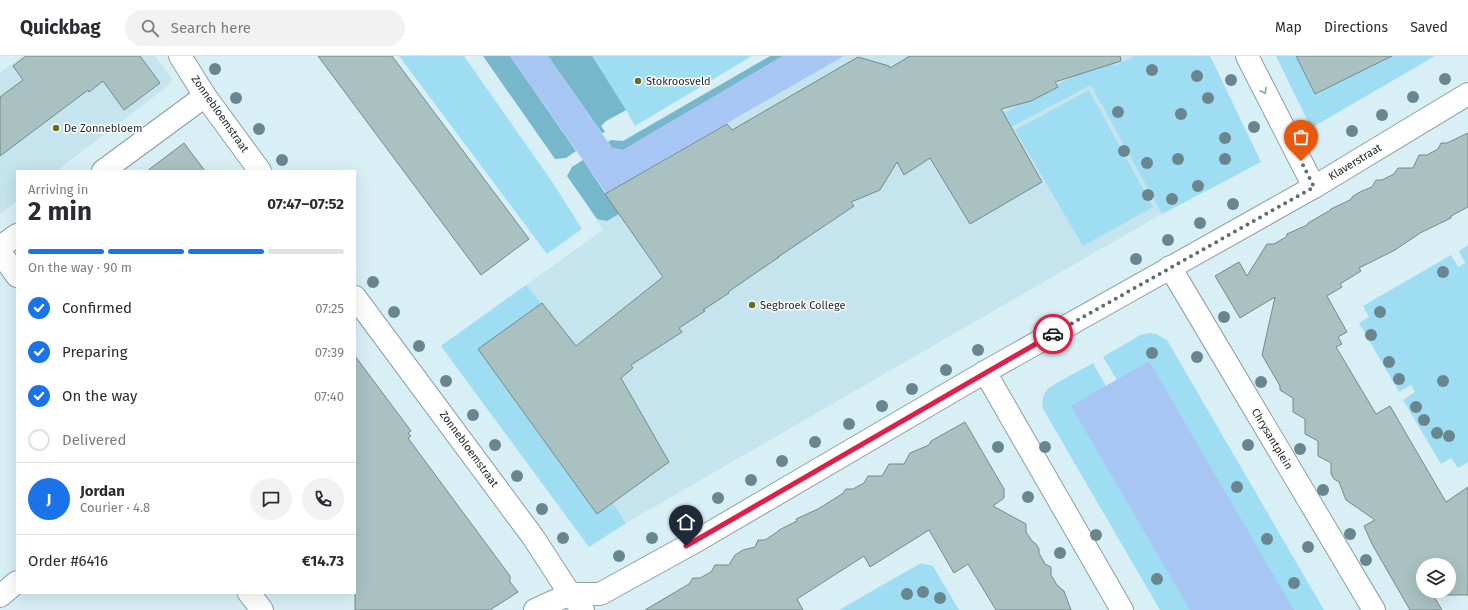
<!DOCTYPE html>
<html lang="en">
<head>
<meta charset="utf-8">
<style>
  body { margin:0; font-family:"Fira Sans",sans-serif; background:#f2f2f3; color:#2b2b33; height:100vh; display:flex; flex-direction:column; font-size:15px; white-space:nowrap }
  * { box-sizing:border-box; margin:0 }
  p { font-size:13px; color:#7c7c81 }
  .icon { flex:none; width:22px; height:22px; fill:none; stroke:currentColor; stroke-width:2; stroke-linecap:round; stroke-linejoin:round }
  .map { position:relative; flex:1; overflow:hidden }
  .panel { position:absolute; left:16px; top:114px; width:340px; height:424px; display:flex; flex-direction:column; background:#fff; border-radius:0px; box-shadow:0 4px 16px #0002 }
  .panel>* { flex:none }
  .tools { position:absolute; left:1416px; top:502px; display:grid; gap:8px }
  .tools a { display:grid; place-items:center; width:40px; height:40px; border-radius:50%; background:#fff; box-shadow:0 4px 16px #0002; font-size:20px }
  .pin { position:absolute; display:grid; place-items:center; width:34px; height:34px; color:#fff; margin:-41px -17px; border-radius:50% 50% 50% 0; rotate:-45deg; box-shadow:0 0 4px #0007 }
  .pin .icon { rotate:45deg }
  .courier { position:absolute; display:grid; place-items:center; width:40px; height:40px; margin:-20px; border:3px solid #e11d48; border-radius:50%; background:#fff; color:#222; box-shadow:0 1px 5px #0007 }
  .summary em { font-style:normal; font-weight:700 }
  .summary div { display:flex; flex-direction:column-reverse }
  .summary { display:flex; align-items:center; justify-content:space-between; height:68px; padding:0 12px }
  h1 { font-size:26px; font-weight:700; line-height:30px }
  .bar { display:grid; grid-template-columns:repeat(4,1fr); gap:6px 4px; align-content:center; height:48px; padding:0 12px }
  .bar i { height:5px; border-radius:3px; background:#e1e1e2 }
  .bar .selected { background:#1a73e8 }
  .bar p { grid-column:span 4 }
  .line { display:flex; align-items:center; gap:10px; padding:0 12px; border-top:1px solid #e1e1e2 }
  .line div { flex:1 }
  .round { display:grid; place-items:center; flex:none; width:42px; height:42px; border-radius:21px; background:#f2f2f3 }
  ol { padding:0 12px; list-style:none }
  li { display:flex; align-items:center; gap:12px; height:44px }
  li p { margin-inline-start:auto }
  li .icon { padding:4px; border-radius:50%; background:#1a73e8; color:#fff; stroke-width:4 }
  li:last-child { color:#7c7c81 }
  li i { width:22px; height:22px; border:2px solid #e1e1e2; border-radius:50% }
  header { display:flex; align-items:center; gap:24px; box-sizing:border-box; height:56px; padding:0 20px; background:#fff; border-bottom:1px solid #e1e1e2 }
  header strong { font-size:19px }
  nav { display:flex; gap:22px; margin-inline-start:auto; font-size:14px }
  .search { width:280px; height:36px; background:#f2f2f3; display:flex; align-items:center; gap:10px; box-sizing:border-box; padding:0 14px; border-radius:22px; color:#7c7c81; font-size:15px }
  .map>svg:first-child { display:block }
  .built { fill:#c5e4ed }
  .green { fill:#9fdef2 }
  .forest { fill:#76b7cb }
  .water { fill:#a8c6f3 }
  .building { fill:#a9c1c1; stroke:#748a8b; fill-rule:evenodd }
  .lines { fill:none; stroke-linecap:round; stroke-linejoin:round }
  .minor-casing { stroke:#8b9fa6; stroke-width:24 }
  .minor { stroke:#fff; stroke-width:22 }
  .tree { fill:#69858e }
  .oneway { stroke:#9b9fa0 }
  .done { stroke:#616e73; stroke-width:4; stroke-dasharray:0 7.2 }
  .route { stroke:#e11d48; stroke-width:5 }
  .poi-dot { fill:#61701b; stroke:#fff; stroke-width:1.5 }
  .labels { text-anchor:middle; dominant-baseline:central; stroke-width:3; stroke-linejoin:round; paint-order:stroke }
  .poi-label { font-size:11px; fill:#21292c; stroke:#fff; text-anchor:start }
  .street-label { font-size:11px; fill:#21292c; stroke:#fff }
</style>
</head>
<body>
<header>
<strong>Quickbag</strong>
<div class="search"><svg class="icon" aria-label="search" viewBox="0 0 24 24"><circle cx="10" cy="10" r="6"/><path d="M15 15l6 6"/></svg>Search here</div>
<nav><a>Map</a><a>Directions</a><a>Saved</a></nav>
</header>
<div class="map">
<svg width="1468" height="554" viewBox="0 0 1468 554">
  <rect width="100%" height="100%" fill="#d9eff6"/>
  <!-- built -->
  <g class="built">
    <polygon points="22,0 155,0 172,23 168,30 56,115 17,115 17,145 0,158 0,17"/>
    <polygon points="844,0 1210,0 1261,106 1162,158 1073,209 633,463 589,491 441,290 603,174 587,149"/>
  </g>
  <!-- green -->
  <g class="green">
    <polygon points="399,0 464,0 553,127 582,173 547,198"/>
    <polygon points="548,0 752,0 635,70 626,54 606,65 601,69 605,76 602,77"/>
    <polygon points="1135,0 1210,0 1261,106 1162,158 1091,29 1011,71 1003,58 1028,44 1029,46 1031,45 1057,31 1058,31 1057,29 1109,2 1114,10"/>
    <polygon points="1276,0 1296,0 1315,38 1392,0 1435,0 1311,72"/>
    <polygon points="1089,34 1153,151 1083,190 1015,74"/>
    <polygon points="1468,189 1468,406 1458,412 1451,402 1441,408 1403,344 1415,336 1411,329 1399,336 1359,267 1369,261 1363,250 1451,199 1458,211 1465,207 1459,195"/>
    <polygon points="526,229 542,248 600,456 613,447 626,467 589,491 441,290"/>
    <path d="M 1149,277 L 1156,278 L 1167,284 L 1324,554 L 1160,554 L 1043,353 C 1042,347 1042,341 1046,335 C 1052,328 1083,313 1093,307 L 1106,330 L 1117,324 L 1103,301 L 1140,279 Z"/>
    <polygon points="921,507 933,510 959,554 839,554"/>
  </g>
  <!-- forest -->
  <g class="forest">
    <polygon points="483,0 510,0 576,95 566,102 555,103"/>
    <polygon points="548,0 592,0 626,54 606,65 601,70 605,76 602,77"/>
    <polygon points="770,0 783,0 623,94 612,92 608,86 611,84 623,85"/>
    <polygon points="583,104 619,158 607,165 597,163 567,120 572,111"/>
  </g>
  <!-- water -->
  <g class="water">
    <polygon points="510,0 548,0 612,92 623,94 783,0 844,0 606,137"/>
    <polygon points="1149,305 1294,554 1190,554 1071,350"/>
  </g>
  <!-- building -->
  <g class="building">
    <polygon points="26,0 140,0 160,27 124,54 103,25 89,36 88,34 0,100 0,41 23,24 13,10"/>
    <polygon points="318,0 392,0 529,183 481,219"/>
    <polygon points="910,0 1120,0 1121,5 1055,26 1058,31 1031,45 1001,53 1042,126 970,168 930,102 904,119 897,106 880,134 851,146 854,150 778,201 779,201 728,236 729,237 703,254 705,255 679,272 682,276 631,309 633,312 621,322 669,406 597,458 478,293 542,247 576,290 663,221 605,138 727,68 732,74 858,1 889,10 890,12"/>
    <polygon points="1296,0 1392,0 1315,38"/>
    <path d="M 1468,77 L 1468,151 L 1451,160 L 1451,162 L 1420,177 L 1395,194 L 1359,212 L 1361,215 L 1340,228 L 1342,231 L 1327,240 L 1347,276 L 1338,281 L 1342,288 L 1336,291 L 1376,358 L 1390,350 L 1446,446 L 1468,431 L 1468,539 L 1433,539 L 1442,554 L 1410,554 L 1372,488 L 1364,470 L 1375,464 L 1346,444 L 1339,426 L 1334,423 L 1331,418 L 1331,407 L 1318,400 L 1318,385 L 1305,378 L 1305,363 L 1293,356 L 1293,342 L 1280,334 L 1280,330 L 1262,299 L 1275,241 L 1240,262 L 1215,220 L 1239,206 L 1247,220 L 1267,188 L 1274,188 L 1286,181 L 1287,178 L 1307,169 L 1308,167 L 1329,155 L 1331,153 L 1350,144 L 1353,140 L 1362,135 L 1372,131 L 1376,124 L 1382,124 L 1394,118 L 1398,112 L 1413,112 L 1419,99 L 1427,99 L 1438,93 L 1441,87 L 1447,87 ZM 1423,509 L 1449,509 L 1449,535 L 1423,535 Z"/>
    <polygon points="184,87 205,115 147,115"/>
    <polygon points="355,300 411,375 408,377 411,380 408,382 510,520 510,526 518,536 490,554 355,554"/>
    <polygon points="965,366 1004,433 1004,442 993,450 1026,468 1026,476 1032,485 1036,488 1039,493 1039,497 1045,508 1051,511 1051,519 1057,529 1064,535 1071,554 996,554 968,508 954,517 929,474 870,511 864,500 797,543 803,554 645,554 689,528 693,522 700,522 711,516 715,509 729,509 735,499 743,494 755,491 758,484 765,484 777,476 779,474 797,465 796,463 818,453 842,438 846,433 853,433 864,427 868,420 882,420 889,408 904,408 910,397 929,389 931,385"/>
  </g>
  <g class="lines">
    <defs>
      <g id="minor">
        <polyline points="180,0 205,40 260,115"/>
        <polyline points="1247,0 1314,131"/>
        <polyline points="103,115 205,40"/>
        <polyline points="0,191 17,179"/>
        <polyline points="0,196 17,220"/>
        <polyline points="1170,211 1374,554"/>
        <polyline points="355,241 533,481 570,538 583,554"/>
        <polyline points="985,316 1122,554"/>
        <polyline points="249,537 262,554"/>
        <polyline points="0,540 17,526"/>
        <polyline points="535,554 570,538 600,538 698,484 985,316 1314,131 1468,38"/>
      </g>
    </defs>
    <!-- minor casing -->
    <use href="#minor" class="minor-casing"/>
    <!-- minor -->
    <use href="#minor" class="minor"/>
  </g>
  <!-- trees -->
  <g class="tree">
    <circle cx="215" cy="13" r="6"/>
    <circle cx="1152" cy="14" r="6"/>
    <circle cx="1197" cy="20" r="6"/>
    <circle cx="1445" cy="23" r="6"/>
    <circle cx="1231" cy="24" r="6"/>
    <circle cx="1413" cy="41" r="6"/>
    <circle cx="236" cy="42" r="6"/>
    <circle cx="1208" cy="42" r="6"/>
    <circle cx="1118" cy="56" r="6"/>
    <circle cx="1181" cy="58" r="6"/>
    <circle cx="1382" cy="59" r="6"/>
    <circle cx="1254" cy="71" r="6"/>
    <circle cx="259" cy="73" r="6"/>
    <circle cx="1352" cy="75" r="6"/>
    <circle cx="1225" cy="82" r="6"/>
    <circle cx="1124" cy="95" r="6"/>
    <circle cx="1178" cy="103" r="6"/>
    <circle cx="1225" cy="103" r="6"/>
    <circle cx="282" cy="104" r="6"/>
    <circle cx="1147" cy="107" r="6"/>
    <circle cx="1198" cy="130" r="6"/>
    <circle cx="1148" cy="139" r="6"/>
    <circle cx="1172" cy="143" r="6"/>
    <circle cx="1233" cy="148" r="6"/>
    <circle cx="1200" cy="167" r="6"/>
    <circle cx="1168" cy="184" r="6"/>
    <circle cx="1136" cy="203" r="6"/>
    <circle cx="1443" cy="216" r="6"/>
    <circle cx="373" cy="226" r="6"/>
    <circle cx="394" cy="256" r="6"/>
    <circle cx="1380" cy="256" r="6"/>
    <circle cx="1224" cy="261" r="6"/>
    <circle cx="1371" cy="279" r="6"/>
    <circle cx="419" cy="290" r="6"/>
    <circle cx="978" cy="294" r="6"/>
    <circle cx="1152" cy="297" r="6"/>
    <circle cx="1197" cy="301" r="6"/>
    <circle cx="1389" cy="306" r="6"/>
    <circle cx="946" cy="314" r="6"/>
    <circle cx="1399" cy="323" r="6"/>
    <circle cx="446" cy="325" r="6"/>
    <circle cx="1443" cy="325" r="6"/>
    <circle cx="1261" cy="326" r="6"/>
    <circle cx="912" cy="333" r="6"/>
    <circle cx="882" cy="350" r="6"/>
    <circle cx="1416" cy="351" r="6"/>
    <circle cx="473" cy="359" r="6"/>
    <circle cx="1424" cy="364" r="6"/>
    <circle cx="849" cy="368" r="6"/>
    <circle cx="1437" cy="377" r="6"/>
    <circle cx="1449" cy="380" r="6"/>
    <circle cx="815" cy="386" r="6"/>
    <circle cx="495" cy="389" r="6"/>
    <circle cx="1248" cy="389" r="6"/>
    <circle cx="998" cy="391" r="6"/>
    <circle cx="1045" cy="391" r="6"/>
    <circle cx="1300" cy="393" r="6"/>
    <circle cx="782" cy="405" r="6"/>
    <circle cx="517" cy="420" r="6"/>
    <circle cx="751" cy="424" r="6"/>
    <circle cx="1237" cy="431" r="6"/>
    <circle cx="1323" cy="434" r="6"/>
    <circle cx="1028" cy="441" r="6"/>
    <circle cx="718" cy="442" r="6"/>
    <circle cx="542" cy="453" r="6"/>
    <circle cx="685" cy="461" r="6"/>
    <circle cx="1350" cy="478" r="6"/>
    <circle cx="1096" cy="479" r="6"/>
    <circle cx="563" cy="482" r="6"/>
    <circle cx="652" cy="482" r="6"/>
    <circle cx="1267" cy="483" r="6"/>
    <circle cx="1308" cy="491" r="6"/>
    <circle cx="1060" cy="497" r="6"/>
    <circle cx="619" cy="500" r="6"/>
    <circle cx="1366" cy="504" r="6"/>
    <circle cx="1157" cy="523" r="6"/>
    <circle cx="1294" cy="527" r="6"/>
    <circle cx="923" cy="536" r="6"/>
    <circle cx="907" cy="538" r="6"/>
    <circle cx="940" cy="542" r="6"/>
  </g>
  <!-- one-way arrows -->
  <defs><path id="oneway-chevron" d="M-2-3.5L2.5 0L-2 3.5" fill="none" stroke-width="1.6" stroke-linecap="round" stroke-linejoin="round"/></defs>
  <use class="oneway" href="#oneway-chevron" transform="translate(1264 35) rotate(63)"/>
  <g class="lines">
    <!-- done -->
    <polyline class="done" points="1053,278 1314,131 1301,105"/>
    <!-- route -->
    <polyline class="route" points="686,490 1053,278"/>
  </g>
  <!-- markers -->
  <g class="poi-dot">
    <circle cx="638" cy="25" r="4"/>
    <circle cx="56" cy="72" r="4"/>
    <circle cx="752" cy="249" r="4"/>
  </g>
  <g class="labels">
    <!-- poi labels -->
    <g class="poi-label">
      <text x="646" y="25">Stokroosveld</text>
      <text x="64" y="72">De Zonnebloem</text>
      <text x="760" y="249">Segbroek College</text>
    </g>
    <!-- street labels -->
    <g class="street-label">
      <text transform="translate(220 58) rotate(55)">Zonnebloemstraat</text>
      <text transform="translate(1355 106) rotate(-31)">Klaverstraat</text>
      <text transform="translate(1272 383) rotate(59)">Chrysantplein</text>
      <text transform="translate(469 393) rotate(54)">Zonnebloemstraat</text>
    </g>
  </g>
</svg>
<div class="tools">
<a><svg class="icon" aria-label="layers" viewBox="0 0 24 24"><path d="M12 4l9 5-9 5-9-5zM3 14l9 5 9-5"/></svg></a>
</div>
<div class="pin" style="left:1301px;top:105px;background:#ea580c"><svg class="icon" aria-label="bag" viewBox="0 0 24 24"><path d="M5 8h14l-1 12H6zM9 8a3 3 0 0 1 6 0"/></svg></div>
<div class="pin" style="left:686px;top:490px;background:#1f2937"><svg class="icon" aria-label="home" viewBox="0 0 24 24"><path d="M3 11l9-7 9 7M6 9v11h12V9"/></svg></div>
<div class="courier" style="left:1053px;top:278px"><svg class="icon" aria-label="car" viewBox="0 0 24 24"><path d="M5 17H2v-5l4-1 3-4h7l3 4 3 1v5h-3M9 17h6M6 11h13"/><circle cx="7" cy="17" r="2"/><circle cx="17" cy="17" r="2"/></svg></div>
<section class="panel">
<div class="summary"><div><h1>2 min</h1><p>Arriving in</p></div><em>07:47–07:52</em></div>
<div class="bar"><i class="selected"></i><i class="selected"></i><i class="selected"></i><i></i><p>On the way · 90 m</p></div>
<ol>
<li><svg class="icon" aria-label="check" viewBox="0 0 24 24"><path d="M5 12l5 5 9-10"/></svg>Confirmed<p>07:25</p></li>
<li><svg class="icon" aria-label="check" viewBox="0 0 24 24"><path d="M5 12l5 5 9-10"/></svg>Preparing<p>07:39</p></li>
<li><svg class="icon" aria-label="check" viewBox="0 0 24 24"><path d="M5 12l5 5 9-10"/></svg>On the way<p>07:40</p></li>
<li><i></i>Delivered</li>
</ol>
<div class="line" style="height:72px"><b class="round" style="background:#1a73e8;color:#fff">J</b><div><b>Jordan</b><p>Courier · 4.8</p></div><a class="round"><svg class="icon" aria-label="chat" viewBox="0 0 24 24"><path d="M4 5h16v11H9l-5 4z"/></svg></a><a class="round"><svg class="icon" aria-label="phone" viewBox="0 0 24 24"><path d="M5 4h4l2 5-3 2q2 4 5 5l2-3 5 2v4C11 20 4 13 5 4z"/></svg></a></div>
<div class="line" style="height:52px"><div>Order #6416</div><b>€14.73</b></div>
</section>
</div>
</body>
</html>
